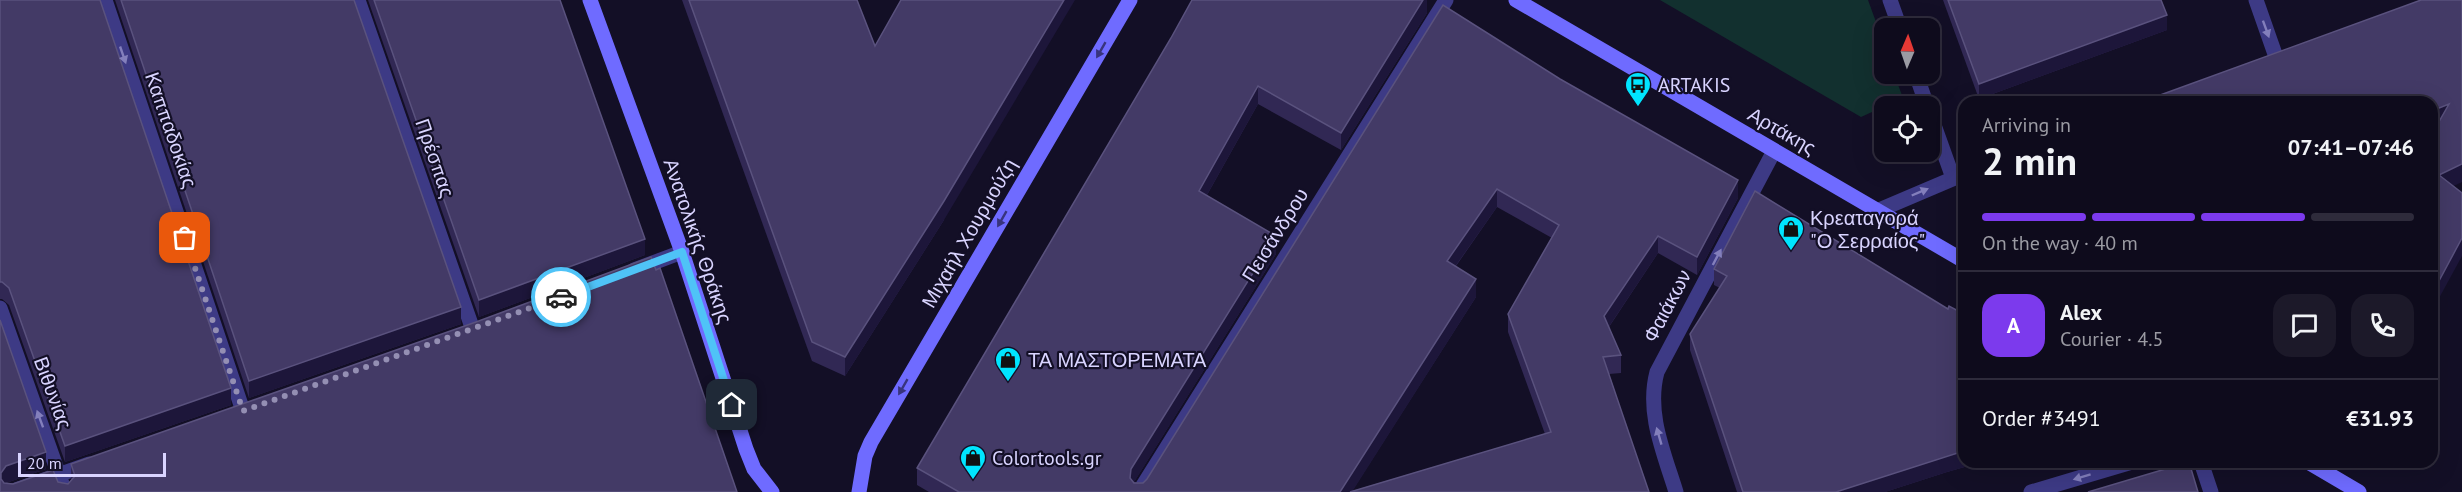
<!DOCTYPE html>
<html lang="en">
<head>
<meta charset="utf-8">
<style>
  body { margin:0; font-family:"PT Sans",sans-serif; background:#1c1929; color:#f1f3f6; height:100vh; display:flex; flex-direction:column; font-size:22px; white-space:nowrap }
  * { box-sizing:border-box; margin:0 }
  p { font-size:20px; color:#9b9ba3 }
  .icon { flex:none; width:33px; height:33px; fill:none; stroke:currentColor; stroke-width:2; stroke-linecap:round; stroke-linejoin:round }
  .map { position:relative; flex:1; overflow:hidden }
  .drawer { position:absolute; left:1958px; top:96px; width:480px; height:372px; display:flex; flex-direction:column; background:#0e0b1c; border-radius:18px; box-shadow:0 6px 24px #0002,0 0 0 2px #2e2b3b }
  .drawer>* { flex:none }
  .needle { width:39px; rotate:2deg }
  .tools { position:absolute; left:1874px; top:18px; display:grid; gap:12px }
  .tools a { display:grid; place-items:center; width:66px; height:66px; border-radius:12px; background:#0e0b1c; box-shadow:0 6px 24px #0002,0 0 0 2px #2e2b3b; font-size:30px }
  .scale { position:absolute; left:18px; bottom:15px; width:148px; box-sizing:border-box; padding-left:6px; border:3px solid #d9d4ff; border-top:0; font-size:16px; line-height:21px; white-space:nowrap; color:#d9d4ff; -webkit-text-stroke:4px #130f26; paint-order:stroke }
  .pin { position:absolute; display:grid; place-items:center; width:51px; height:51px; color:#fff; margin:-26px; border-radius:12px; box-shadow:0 3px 9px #0006 }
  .courier { position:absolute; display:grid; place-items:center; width:60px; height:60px; margin:-30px; border:4px solid #4fc3f7; border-radius:50%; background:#fff; color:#222; box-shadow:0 2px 8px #0007 }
  .headline em { font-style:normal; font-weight:800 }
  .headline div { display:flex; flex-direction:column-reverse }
  .headline { display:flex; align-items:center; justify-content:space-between; height:102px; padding:0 24px }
  h1 { font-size:39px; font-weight:800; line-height:45px }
  .bar { display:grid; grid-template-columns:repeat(4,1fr); gap:9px 6px; align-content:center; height:72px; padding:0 24px }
  .bar i { height:8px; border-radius:4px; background:#2e2b3b }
  .bar .selected { background:#7c3aed }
  .bar p { grid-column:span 4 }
  .line { display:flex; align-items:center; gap:15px; padding:0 24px; border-top:2px solid #2e2b3b }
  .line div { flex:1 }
  .round { display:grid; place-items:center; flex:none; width:63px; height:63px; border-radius:18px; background:#1c1929 }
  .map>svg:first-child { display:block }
  .green { fill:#12302f }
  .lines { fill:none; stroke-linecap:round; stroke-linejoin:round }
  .street { stroke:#3d3a85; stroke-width:15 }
  .secondary { stroke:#6f6bff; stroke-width:15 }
  .wall { fill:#312854; fill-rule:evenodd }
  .shaded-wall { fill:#1d163a }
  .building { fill:#433a66; stroke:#5a527e; stroke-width:1.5 }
  .oneway { fill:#837fbc }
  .oneway2 { fill:#38347d }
  .done { stroke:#948fb3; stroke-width:6; stroke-dasharray:0 10.8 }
  .route { stroke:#4fc3f7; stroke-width:8 }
  .labels { text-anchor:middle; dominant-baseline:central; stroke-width:4.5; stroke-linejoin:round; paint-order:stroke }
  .poi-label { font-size:20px; fill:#d9d4ff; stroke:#130f26; text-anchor:start }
  .street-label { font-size:20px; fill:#d9d4ff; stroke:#130f26 }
</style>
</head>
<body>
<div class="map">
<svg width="2462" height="492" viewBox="0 0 2462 492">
  <rect width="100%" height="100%" fill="#130f26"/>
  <!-- green -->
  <polygon class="green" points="1660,0 1868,0 1884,44 1884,74 1894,74 1903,98 1861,117"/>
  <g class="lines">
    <!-- street -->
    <g class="street">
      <polyline points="105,0 243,411"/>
      <polyline points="358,0 473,330"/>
      <polyline points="1890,0 1900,28"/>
      <polyline points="2256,0 2276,57"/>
      <polyline points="1916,74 1927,106"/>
      <polyline points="1929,111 1953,178"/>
      <polyline points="1877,211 1964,174"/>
      <polyline points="634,270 682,252"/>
      <polyline points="0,308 65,492"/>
      <polyline points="2201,462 2211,492"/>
      <polyline points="10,492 89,464"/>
      <polyline points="1139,492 1446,0"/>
      <path d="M 1676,492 C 1664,453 1646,413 1657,372 L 1774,151"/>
      <polyline points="2031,492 2132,462"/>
    </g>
    <!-- secondary -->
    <g class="secondary">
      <polyline points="590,0 682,252 746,449 754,469 772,492"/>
      <polyline points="1516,0 1964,261"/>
      <polyline points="2308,462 2359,492"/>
      <polyline points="859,492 865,456 871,442 1130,0"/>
    </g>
  </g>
  <!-- wall -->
  <g class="wall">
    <polygon points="0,0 231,405 65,462 9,305 2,299 0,299"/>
    <polygon points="115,0 354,0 461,324 249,398"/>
    <polygon points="368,0 560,0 645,255 479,317"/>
    <polygon points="682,0 857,0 944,220 845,376 812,361"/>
    <path d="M 1427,0 L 1427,13 L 1341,150 L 1258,104 L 1207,195 L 1276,254 L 1134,482 L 1143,483 L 1147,479 L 1443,5 L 1738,198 L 1697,275 L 1658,253 L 1609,327 L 1621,355 L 1621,373 L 1609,374 L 1649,492 L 929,492 L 917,485 L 917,468 L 1171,38 ZM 1497,207 L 1552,238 L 1508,314 L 1508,332 L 1545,434 L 1352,491 L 1476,297 L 1456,266 Z"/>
    <polygon points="1943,0 2161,0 2167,30 1979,99"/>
    <polygon points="1755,191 1964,462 1982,462 1947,472 1885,492 1737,492 1690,350 1690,334 1720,288 1714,285 1714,269"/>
    <polygon points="0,320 46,469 6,483 13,484 58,482 68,484 71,480 71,464 737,492 0,492"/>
  </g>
  <!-- shaded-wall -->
  <g class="shaded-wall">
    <polygon points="1064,0 1075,0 944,220 845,376 845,357"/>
    <polygon points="1423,0 1427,0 1427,13 1341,150 1341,133"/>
    <polygon points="2167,15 2167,30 1979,99 1979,84"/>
    <polygon points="1258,86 1258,104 1199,209 1199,191"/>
    <polygon points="2449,104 2449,122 2432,128 2432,111"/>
    <polygon points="2462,164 2462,182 2439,193 2439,175"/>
    <polygon points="1738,180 1738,198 1697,275 1697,257"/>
    <polygon points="1497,189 1497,207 1447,278 1447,261"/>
    <polygon points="1276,236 1276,254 1131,487 1131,469"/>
    <polygon points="1658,236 1658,253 1604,334 1604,316"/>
    <polygon points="2462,238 2462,256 2432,311 2432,294"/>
    <polygon points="645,239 645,255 479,317 479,300"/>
    <polygon points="1476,279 1476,297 1352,492 1340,492"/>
    <polygon points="461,307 461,324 249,398 249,381"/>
    <polygon points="231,388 231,405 65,462 65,446"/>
    <polygon points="1964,451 1964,462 1982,462 1947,472 1885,492 1836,492"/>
    <polygon points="46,452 46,469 6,483 1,490 1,473 6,466"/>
  </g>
  <!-- building -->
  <g class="building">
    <polygon points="0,0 100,0 231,388 65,446 9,288 2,282 0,282"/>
    <polygon points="121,0 354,0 461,307 249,381"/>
    <polygon points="374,0 560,0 645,239 479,300"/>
    <polygon points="689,0 857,0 875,46 901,0 1064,0 944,201 845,357 812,342"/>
    <polygon points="1192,0 1423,0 1341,133 1258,86 1199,191 1276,236 1131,469 1130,478 1134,483 1143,483 1147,479 1443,5 1560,79 1738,180 1697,257 1658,236 1604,316 1621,355 1603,357 1649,492 1350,492 1551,432 1508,314 1559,225 1497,189 1447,261 1476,279 1340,492 959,492 917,468 1171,38"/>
    <polygon points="1948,0 2161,0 2167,15 1979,84"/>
    <polygon points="2421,0 2462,0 2462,164 2439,175 2462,193 2462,238 2432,294 2432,134 2449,104 2432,111 2432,102 2141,102"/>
    <polygon points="1755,191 1948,309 1949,306 1964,314 1964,451 1836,492 1743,492 1690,334 1727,276 1714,269"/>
    <polygon points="651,257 656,270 660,268 737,492 0,492 0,320 46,452 6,466 1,473 1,479 4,483 13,484 53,470 58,482 68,484 75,476 71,464 476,322"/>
    <polygon points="2189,462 2198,492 2088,492"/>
  </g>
  <!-- one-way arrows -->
  <defs><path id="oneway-solid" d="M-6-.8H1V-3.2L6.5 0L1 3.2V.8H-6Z" transform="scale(1.5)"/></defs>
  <g class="oneway">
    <use href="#oneway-solid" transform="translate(2266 29) rotate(70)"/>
    <use href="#oneway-solid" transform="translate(123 55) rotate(71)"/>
    <use href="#oneway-solid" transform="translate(1920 192) rotate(-23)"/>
    <use href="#oneway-solid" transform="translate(1717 257) rotate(-62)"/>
    <use href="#oneway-solid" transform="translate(40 419) rotate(-110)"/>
    <use href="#oneway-solid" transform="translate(1659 436) rotate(-106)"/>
    <use href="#oneway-solid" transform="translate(2082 477) rotate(163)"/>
  </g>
  <g class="oneway2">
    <use href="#oneway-solid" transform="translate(1101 50) rotate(120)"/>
    <use href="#oneway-solid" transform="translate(1002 219) rotate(120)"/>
    <use href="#oneway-solid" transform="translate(903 387) rotate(120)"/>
  </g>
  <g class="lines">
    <!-- done -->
    <polyline class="done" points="185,238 243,411 561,297"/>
    <!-- route -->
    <polyline class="route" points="561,297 682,252 732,405"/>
  </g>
  <!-- icons -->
  <defs>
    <symbol id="bus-pin" viewBox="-11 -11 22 30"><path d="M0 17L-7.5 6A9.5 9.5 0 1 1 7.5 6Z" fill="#00e5ff" stroke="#130f26"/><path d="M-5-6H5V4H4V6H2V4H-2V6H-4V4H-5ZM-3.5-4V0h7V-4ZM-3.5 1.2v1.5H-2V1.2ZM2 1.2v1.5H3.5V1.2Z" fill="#111"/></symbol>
    <symbol id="shop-pin" viewBox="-11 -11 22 30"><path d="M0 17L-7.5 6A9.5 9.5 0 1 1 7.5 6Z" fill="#00e5ff" stroke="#130f26"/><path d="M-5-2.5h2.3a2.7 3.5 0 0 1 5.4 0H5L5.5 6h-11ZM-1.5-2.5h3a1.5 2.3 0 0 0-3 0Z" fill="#111"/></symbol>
  </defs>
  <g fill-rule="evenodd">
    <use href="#bus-pin" x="1623" y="70" width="30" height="40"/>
    <use href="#shop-pin" x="1776" y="214" width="30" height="40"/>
    <use href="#shop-pin" x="993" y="345" width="30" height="40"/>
    <use href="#shop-pin" x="958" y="443" width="30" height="40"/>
  </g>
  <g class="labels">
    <!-- poi labels -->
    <g class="poi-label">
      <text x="1658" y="85">ARTAKIS</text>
      <text x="1810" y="218">Κρεαταγορά<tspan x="1810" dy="23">"Ο Σερραίος"</tspan></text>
      <text x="1028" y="360">ΤΑ ΜΑΣΤΟΡΕΜΑΤΑ</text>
      <text x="992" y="458">Colortools.gr</text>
    </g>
    <!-- street labels -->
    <g class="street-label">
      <text transform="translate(171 130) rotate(71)">Καππαδοκίας</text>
      <text transform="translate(1782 131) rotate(30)">Αρτάκης</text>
      <text transform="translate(435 158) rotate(71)">Πρέσπας</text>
      <text transform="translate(969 233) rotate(-60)">Μιχαήλ Χουρμούζη</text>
      <text transform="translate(1275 235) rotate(-58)">Πεισάνδρου</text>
      <text transform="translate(698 241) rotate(71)">Ανατολικής Θράκης</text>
      <text transform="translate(1667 306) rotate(-62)">Φαιάκων</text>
      <text transform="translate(53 393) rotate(70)">Βιθυνίας</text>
    </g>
  </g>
</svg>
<div class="tools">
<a><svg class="needle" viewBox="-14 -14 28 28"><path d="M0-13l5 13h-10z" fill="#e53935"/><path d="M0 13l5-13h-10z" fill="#9b9ba3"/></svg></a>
<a><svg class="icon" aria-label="locate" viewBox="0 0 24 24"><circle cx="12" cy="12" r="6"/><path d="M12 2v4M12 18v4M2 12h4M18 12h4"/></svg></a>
</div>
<div class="scale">20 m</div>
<div class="pin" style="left:185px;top:238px;background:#ea580c"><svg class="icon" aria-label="bag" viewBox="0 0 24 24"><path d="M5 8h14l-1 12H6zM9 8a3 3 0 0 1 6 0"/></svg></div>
<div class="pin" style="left:732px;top:405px;background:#1f2937"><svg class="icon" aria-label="home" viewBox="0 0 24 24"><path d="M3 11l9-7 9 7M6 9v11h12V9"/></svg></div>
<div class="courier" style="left:561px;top:297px"><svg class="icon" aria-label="car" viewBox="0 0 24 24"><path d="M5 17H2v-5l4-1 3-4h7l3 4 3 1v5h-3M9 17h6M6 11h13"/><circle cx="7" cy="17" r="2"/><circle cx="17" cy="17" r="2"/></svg></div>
<section class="drawer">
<div class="headline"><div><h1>2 min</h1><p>Arriving in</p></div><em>07:41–07:46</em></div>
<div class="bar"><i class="selected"></i><i class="selected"></i><i class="selected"></i><i></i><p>On the way · 40 m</p></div>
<div class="line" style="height:108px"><b class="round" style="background:#7c3aed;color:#fff">A</b><div><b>Alex</b><p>Courier · 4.5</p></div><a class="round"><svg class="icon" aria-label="chat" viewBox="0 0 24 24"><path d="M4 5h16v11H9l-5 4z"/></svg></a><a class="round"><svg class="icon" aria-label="phone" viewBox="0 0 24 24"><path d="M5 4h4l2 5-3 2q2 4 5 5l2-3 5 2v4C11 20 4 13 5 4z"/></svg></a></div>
<div class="line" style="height:78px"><div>Order #3491</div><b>€31.93</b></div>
</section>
</div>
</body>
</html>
